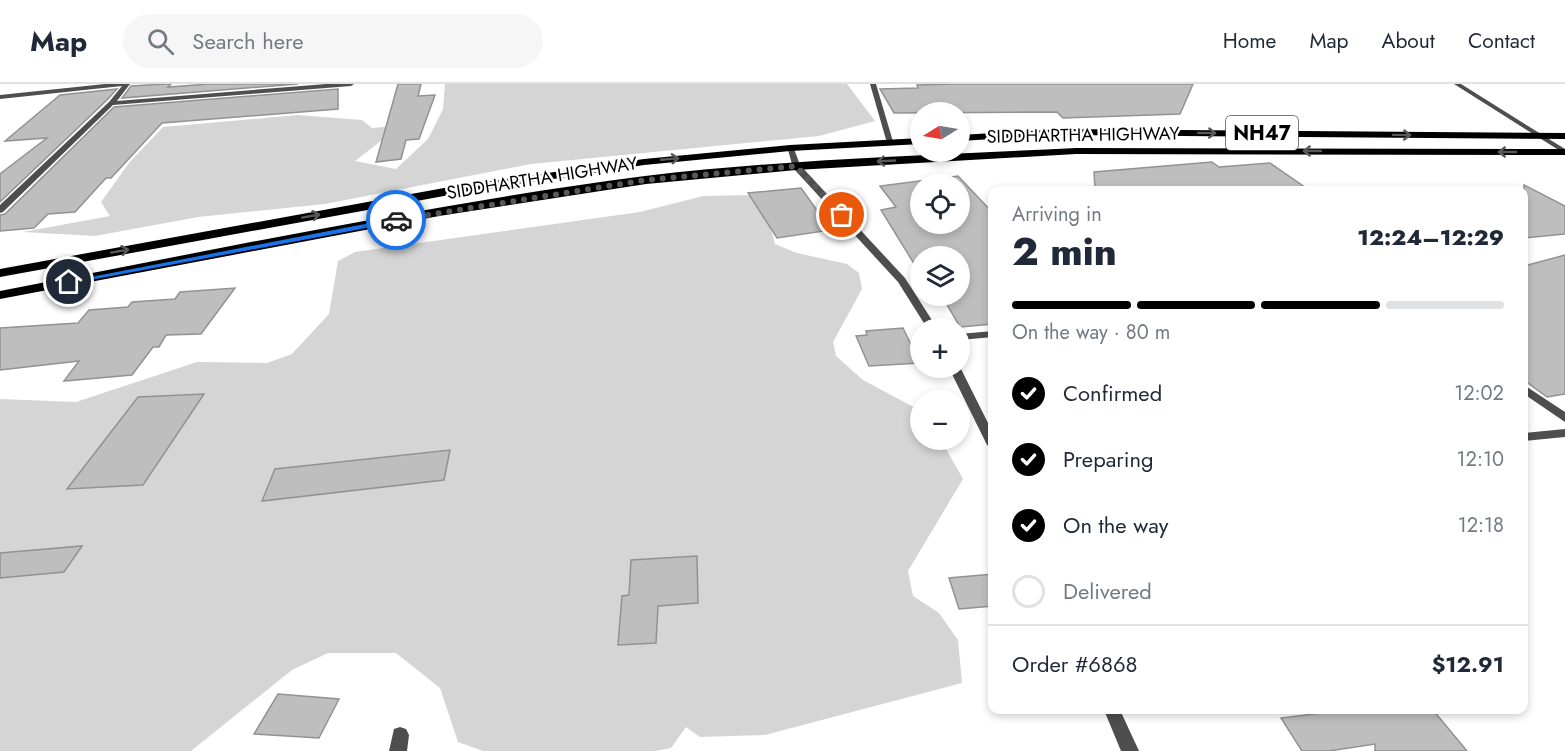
<!DOCTYPE html>
<html lang="en">
<head>
<meta charset="utf-8">
<style>
  body { margin:0; font-family:Jost,sans-serif; background:#f6f6f7; color:#1f2937; height:100vh; display:flex; flex-direction:column; font-size:22px; white-space:nowrap }
  * { box-sizing:border-box; margin:0 }
  p { font-size:20px; color:#747a83 }
  .icon { flex:none; width:33px; height:33px; fill:none; stroke:currentColor; stroke-width:2; stroke-linecap:round; stroke-linejoin:round }
  .map { position:relative; flex:1; overflow:hidden }
  .drawer { position:absolute; left:988px; top:102px; width:540px; height:528px; display:flex; flex-direction:column; background:#fff; border-radius:12px; box-shadow:0 3px 9px #0003 }
  .drawer>* { flex:none }
  .needle { width:39px; rotate:259deg }
  .buttons { position:absolute; left:910px; top:18px; display:grid; gap:12px }
  .buttons a { display:grid; place-items:center; width:60px; height:60px; border-radius:50%; background:#fff; box-shadow:0 3px 9px #0003; font-size:30px }
  .pin { position:absolute; display:grid; place-items:center; width:51px; height:51px; color:#fff; margin:-26px; border:3px solid #fff; border-radius:50%; box-shadow:0 2px 6px #0007 }
  .courier { position:absolute; display:grid; place-items:center; width:60px; height:60px; margin:-30px; border:4px solid #1a73e8; border-radius:50%; background:#fff; color:#222; box-shadow:0 2px 8px #0007 }
  .headline em { font-style:normal; font-weight:800 }
  .headline div { display:flex; flex-direction:column-reverse }
  .headline { display:flex; align-items:center; justify-content:space-between; height:102px; padding:0 24px }
  h1 { font-size:39px; font-weight:800; line-height:45px }
  .bar { display:grid; grid-template-columns:repeat(4,1fr); gap:9px 6px; align-content:center; height:72px; padding:0 24px }
  .bar i { height:8px; border-radius:4px; background:#e0e1e3 }
  .bar .selected { background:#000 }
  .bar p { grid-column:span 4 }
  .line { display:flex; align-items:center; gap:15px; padding:0 24px; border-top:2px solid #e0e1e3 }
  .line div { flex:1 }
  ol { padding:0 24px; list-style:none }
  li { display:flex; align-items:center; gap:18px; height:66px }
  li p { margin-inline-start:auto }
  li .icon { padding:6px; border-radius:50%; background:#000; color:#fff; stroke-width:4 }
  li:last-child { color:#747a83 }
  li i { width:33px; height:33px; border:3px solid #e0e1e3; border-radius:50% }
  header { display:flex; align-items:center; gap:36px; box-sizing:border-box; height:84px; padding:0 30px; background:#fff; border-bottom:2px solid #e0e1e3 }
  header strong { font-size:28px }
  nav { display:flex; gap:33px; margin-inline-start:auto; font-size:21px }
  .search { width:420px; height:54px; background:#f6f6f7; display:flex; align-items:center; gap:15px; box-sizing:border-box; padding:0 21px; border-radius:33px; color:#747a83; font-size:22px }
  .map>svg:first-child { display:block }
  .green { fill:#d5d5d5 }
  .building { fill:#bebebe; stroke:#929292; stroke-width:1.5; fill-rule:evenodd }
  .lines { fill:none; stroke-linecap:round; stroke-linejoin:round }
  .street { fill:#4e4e4e; fill-rule:evenodd }
  .highway { fill:#000; fill-rule:evenodd }
  .oneway { stroke:#595959 }
  .route { fill:#1a73e8 }
  .done { stroke:#595959; stroke-width:6; stroke-dasharray:0 10.8 }
  .labels { text-anchor:middle; dominant-baseline:central; stroke-width:5; stroke-linejoin:round; paint-order:stroke }
  .far-street-label { font-size:18px; fill:#000; stroke:#fff }
  .shield { fill:#fff; stroke:#4c4c4c; stroke-width:1.5 }
  .shield-label { font-size:20px; font-weight:bold; fill:#000 }
</style>
</head>
<body>
<header>
<strong>Map</strong>
<div class="search"><svg class="icon" aria-label="search" viewBox="0 0 24 24"><circle cx="10" cy="10" r="6"/><path d="M15 15l6 6"/></svg>Search here</div>
<nav><a>Home</a><a>Map</a><a>About</a><a>Contact</a></nav>
</header>
<div class="map">
<svg width="1565" height="667" viewBox="0 0 1565 667">
  <rect width="100%" height="100%" fill="#fff"/>
  <!-- green -->
  <g class="green">
    <polygon points="445,0 847,0 875,37 819,52 531,80 325,120 198,133 95,152 23,148 110,132 101,118 129,79 163,43 298,31 362,36 372,44 395,42 382,56 355,77 396,85 428,55 443,25"/>
    <polygon points="754,111 765,122 775,160 797,169 847,180 859,189 862,205 833,258 836,272 863,296 921,327 921,356 941,356 963,395 908,487 913,512 939,529 958,556 962,599 765,651 700,653 686,643 671,664 655,667 483,667 458,658 440,604 396,569 328,569 292,586 191,667 0,667 0,315 76,318 197,278 267,279 292,270 329,230 338,177 355,168 640,128 703,112"/>
  </g>
  <!-- building -->
  <g class="building">
    <polygon points="165,0 171,0 168,3 209,0 298,0 122,14 131,2"/>
    <polygon points="398,0 421,0 418,12 435,11 419,55 406,56 401,75 376,78"/>
    <polygon points="953,0 1193,0 1180,30 1063,34 1057,28 894,29 880,5 918,4 917,1"/>
    <polygon points="117,5 107,16 0,118 0,90 47,54 5,57 60,11"/>
    <polygon points="338,5 338,25 162,39 111,94 106,94 75,128 48,130 34,144 0,147 0,131 5,130 114,23"/>
    <polygon points="1212,78 1219,83 1270,79 1309,106 1095,106 1094,88"/>
    <path d="M 958,92 L 993,129 L 993,240 L 960,243 L 942,212 L 960,212 L 960,172 L 921,172 L 921,191 L 881,126 L 896,123 L 880,102 ZM 921,100 L 960,100 L 960,140 L 921,140 Z"/>
    <polygon points="1524,101 1565,122 1565,150 1524,154"/>
    <polygon points="801,104 826,139 819,139 824,147 777,154 748,109"/>
    <polygon points="1565,171 1565,310 1547,313 1524,296 1524,182"/>
    <polygon points="235,204 201,250 166,251 159,263 153,263 132,291 64,297 79,277 0,286 0,244 78,239 89,226 128,223 132,218 175,215 180,208"/>
    <polygon points="903,244 920,279 869,282 856,252 867,251 866,247"/>
    <polygon points="204,310 143,401 67,405 138,313"/>
    <polygon points="450,366 444,396 262,417 275,385"/>
    <polygon points="82,462 64,488 0,494 0,469"/>
    <polygon points="697,472 698,519 658,522 656,559 618,561 622,512 629,511 631,476"/>
    <polygon points="993,490 993,522 959,525 949,494"/>
    <polygon points="278,610 339,615 319,654 254,650"/>
    <polygon points="1346,626 1433,626 1467,667 1375,667 1375,660 1329,667 1302,667 1281,634"/>
  </g>
  <g class="lines">
    <!-- street -->
    <g class="street">
      <polygon points="105,0 130,0 117,17 326,0 354,0 351,2 113,21 3,128 0,129 0,121 109,18 122,2 0,15 0,11"/>
      <polygon points="870,0 876,0 894,61 887,59"/>
      <polygon points="1454,0 1461,0 1565,65 1565,70"/>
      <polygon points="787,62 793,62 800,81 905,194 937,244 927,244 898,198 793,84"/>
      <polygon points="993,247 993,253 960,256 960,250"/>
      <polygon points="960,283 993,349 993,365 987,361 949,284"/>
      <polygon points="1524,301 1565,328 1565,338 1524,310"/>
      <polygon points="1565,345 1565,353 1524,357 1524,349"/>
      <polygon points="1104,626 1120,626 1139,667 1121,667"/>
      <polygon points="400,643 406,645 409,651 407,667 389,667 394,645"/>
    </g>
    <!-- highway -->
    <g class="highway">
      <polygon points="1062,45 1565,49 1565,55 1062,51 960,57 960,51"/>
      <polygon points="921,54 921,60 790,67 644,81 444,112 0,193 0,185 444,104 644,75 790,61"/>
      <path d="M 1076,64 L 1565,65 L 1565,71 L 1076,70 L 796,86 L 646,100 L 439,132 L 0,215 L 0,207 C 214,166 429,120 645,92 C 788,75 933,71 1076,64 Z"/>
    </g>
  </g>
  <!-- one-way arrows -->
  <defs><path id="oneway-shaft" d="M-6 0H5M1.5-3L5.5 0L1.5 3" fill="none" stroke-width="1.6" stroke-linecap="round" stroke-linejoin="round" transform="scale(1.5)"/></defs>
  <g class="oneway">
    <use href="#oneway-shaft" transform="translate(1207 49) rotate(1)"/>
    <use href="#oneway-shaft" transform="translate(1402 51) rotate(1)"/>
    <use href="#oneway-shaft" transform="translate(1312 67) rotate(-180)"/>
    <use href="#oneway-shaft" transform="translate(1507 68) rotate(-180)"/>
    <use href="#oneway-shaft" transform="translate(670 75) rotate(-5)"/>
    <use href="#oneway-shaft" transform="translate(886 77) rotate(177)"/>
    <use href="#oneway-shaft" transform="translate(311 132) rotate(-10)"/>
    <use href="#oneway-shaft" transform="translate(120 167) rotate(-10)"/>
  </g>
  <!-- route -->
  <polygon class="route" points="396,134 398,138 69,200 65,198"/>
  <g class="lines">
    <!-- done -->
    <polyline class="done" points="396,136 646,96 796,82 842,131"/>
  </g>
  <g class="labels">
    <!-- far-street labels -->
    <g class="far-street-label">
      <text transform="translate(1083 51) rotate(-1)">SIDDHARTHA HIGHWAY</text>
      <text transform="translate(542 94) rotate(-9)">SIDDHARTHA HIGHWAY</text>
    </g>
    <!-- shield labels -->
    <rect class="shield" x="1226" y="32" width="72" height="34" rx="4.5"/>
    <g class="shield-label">
      <text x="1262" y="49">NH47</text>
    </g>
  </g>
</svg>
<div class="buttons">
<a><svg class="needle" viewBox="-14 -14 28 28"><path d="M0-13l5 13h-10z" fill="#e53935"/><path d="M0 13l5-13h-10z" fill="#747a83"/></svg></a>
<a><svg class="icon" aria-label="locate" viewBox="0 0 24 24"><circle cx="12" cy="12" r="6"/><path d="M12 2v4M12 18v4M2 12h4M18 12h4"/></svg></a>
<a><svg class="icon" aria-label="layers" viewBox="0 0 24 24"><path d="M12 4l9 5-9 5-9-5zM3 14l9 5 9-5"/></svg></a>
<a>+</a>
<a>−</a>
</div>
<div class="pin" style="left:842px;top:131px;background:#ea580c"><svg class="icon" aria-label="bag" viewBox="0 0 24 24"><path d="M5 8h14l-1 12H6zM9 8a3 3 0 0 1 6 0"/></svg></div>
<div class="pin" style="left:69px;top:198px;background:#1f2937"><svg class="icon" aria-label="home" viewBox="0 0 24 24"><path d="M3 11l9-7 9 7M6 9v11h12V9"/></svg></div>
<div class="courier" style="left:396px;top:136px"><svg class="icon" aria-label="car" viewBox="0 0 24 24"><path d="M5 17H2v-5l4-1 3-4h7l3 4 3 1v5h-3M9 17h6M6 11h13"/><circle cx="7" cy="17" r="2"/><circle cx="17" cy="17" r="2"/></svg></div>
<section class="drawer">
<div class="headline"><div><h1>2 min</h1><p>Arriving in</p></div><em>12:24–12:29</em></div>
<div class="bar"><i class="selected"></i><i class="selected"></i><i class="selected"></i><i></i><p>On the way · 80 m</p></div>
<ol>
<li><svg class="icon" aria-label="check" viewBox="0 0 24 24"><path d="M5 12l5 5 9-10"/></svg>Confirmed<p>12:02</p></li>
<li><svg class="icon" aria-label="check" viewBox="0 0 24 24"><path d="M5 12l5 5 9-10"/></svg>Preparing<p>12:10</p></li>
<li><svg class="icon" aria-label="check" viewBox="0 0 24 24"><path d="M5 12l5 5 9-10"/></svg>On the way<p>12:18</p></li>
<li><i></i>Delivered</li>
</ol>
<div class="line" style="height:78px"><div>Order #6868</div><b>$12.91</b></div>
</section>
</div>
</body>
</html>
